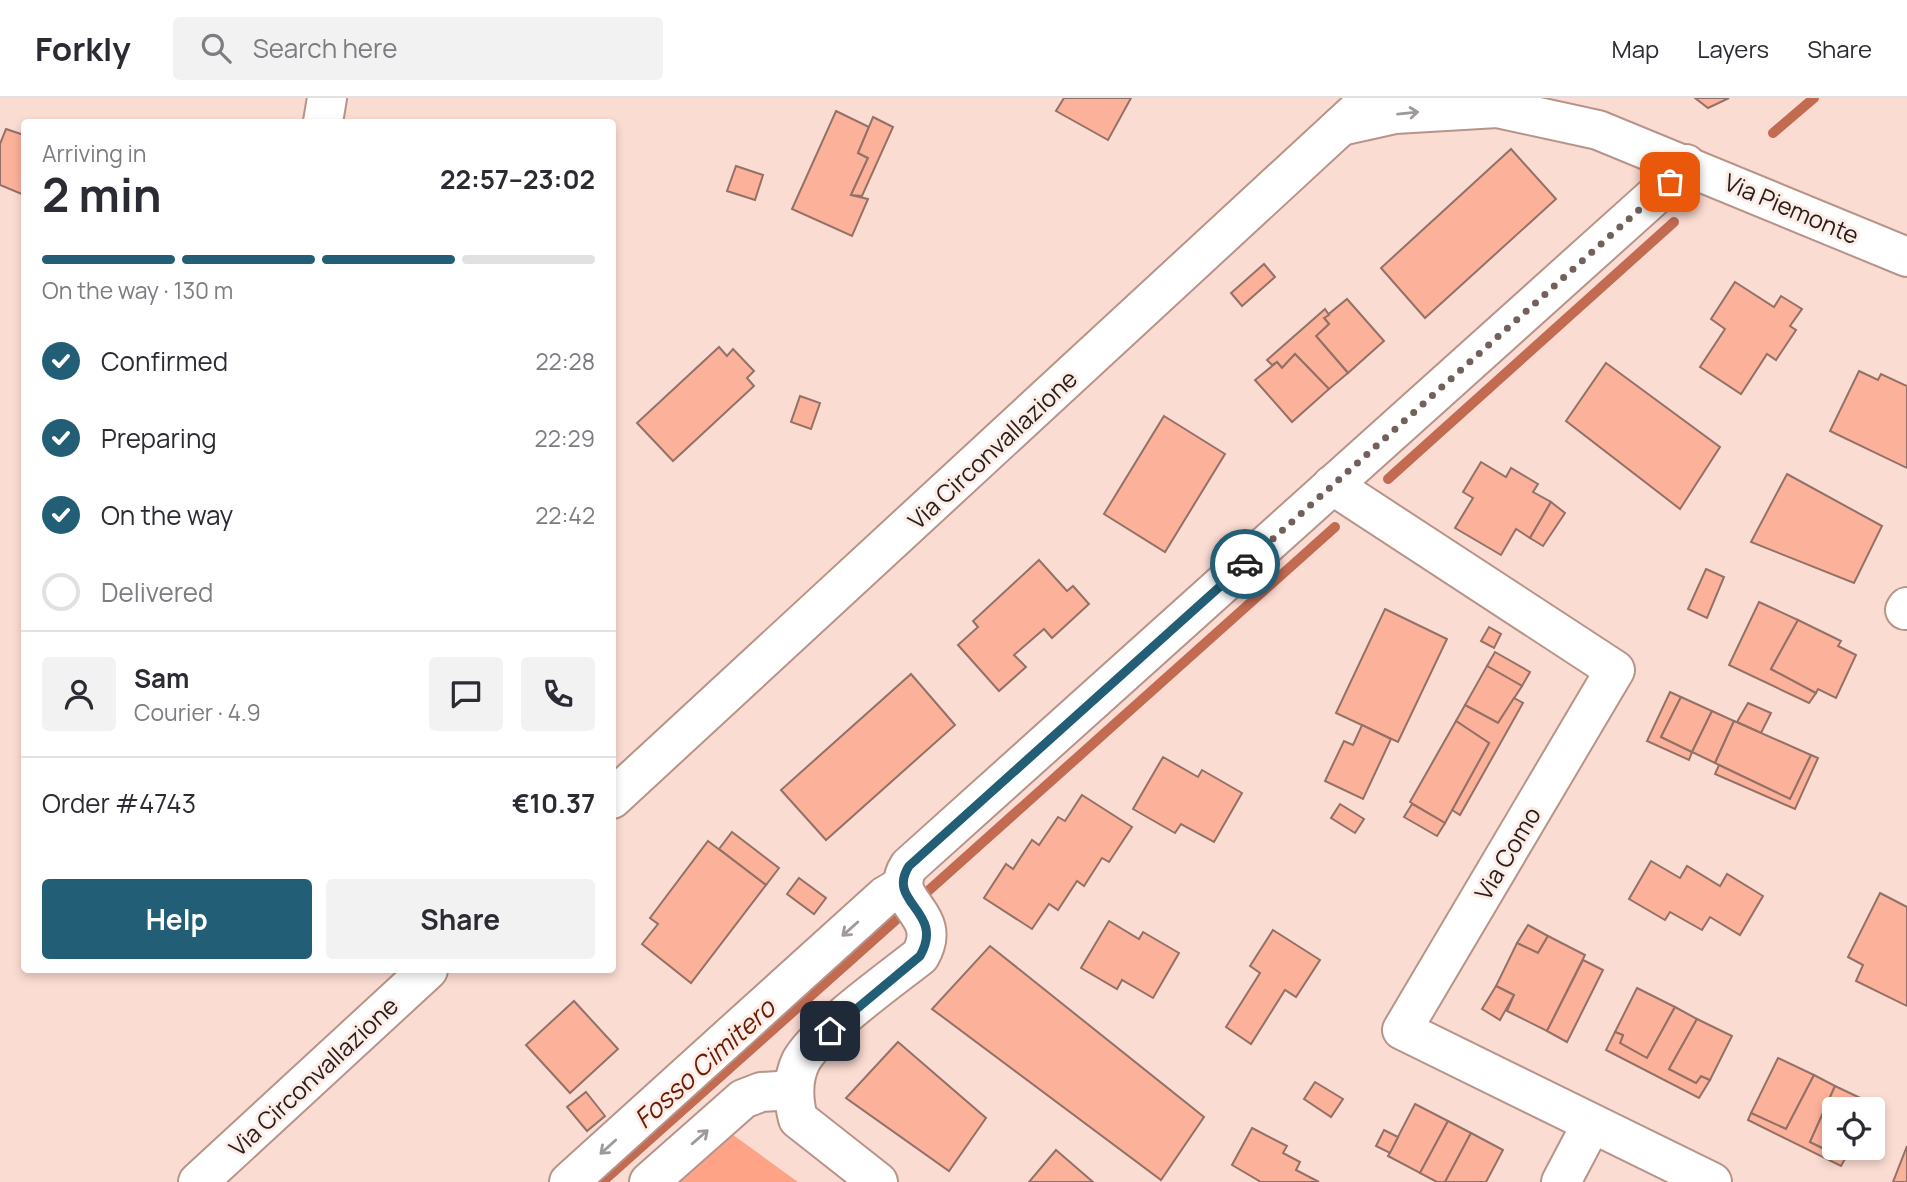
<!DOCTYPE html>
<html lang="en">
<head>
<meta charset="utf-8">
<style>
  body { margin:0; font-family:Manrope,sans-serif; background:#f2f2f3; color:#2b2b33; height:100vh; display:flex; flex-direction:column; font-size:26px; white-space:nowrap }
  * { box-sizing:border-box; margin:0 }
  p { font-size:23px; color:#7c7c81 }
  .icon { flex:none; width:38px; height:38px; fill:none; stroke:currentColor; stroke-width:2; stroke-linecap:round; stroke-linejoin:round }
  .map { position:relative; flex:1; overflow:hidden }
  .panel { position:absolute; left:21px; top:21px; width:595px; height:854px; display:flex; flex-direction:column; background:#fff; border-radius:7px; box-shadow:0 4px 10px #0003 }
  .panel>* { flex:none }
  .tools { position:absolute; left:1822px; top:999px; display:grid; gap:14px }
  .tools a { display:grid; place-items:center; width:63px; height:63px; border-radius:7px; background:#fff; box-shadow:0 4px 10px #0003; font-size:35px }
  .pin { position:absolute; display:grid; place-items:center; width:60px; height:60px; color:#fff; margin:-30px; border-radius:14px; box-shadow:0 4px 10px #0006 }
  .courier { position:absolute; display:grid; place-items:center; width:70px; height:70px; margin:-35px; border:5px solid #225e76; border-radius:50%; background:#fff; color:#222; box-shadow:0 2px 9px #0007 }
  .headline em { font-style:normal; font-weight:700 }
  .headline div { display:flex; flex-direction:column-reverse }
  .headline { display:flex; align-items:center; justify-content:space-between; height:119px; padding:0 21px }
  h1 { font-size:46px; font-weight:700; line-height:52px }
  .bar { display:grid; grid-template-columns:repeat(4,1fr); gap:10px 7px; align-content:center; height:84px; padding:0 21px }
  .bar i { height:9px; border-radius:5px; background:#e1e1e2 }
  .bar .active { background:#225e76 }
  .bar p { grid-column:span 4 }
  .line { display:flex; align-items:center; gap:18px; padding:0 21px; border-top:2px solid #e1e1e2 }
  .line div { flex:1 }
  .round { display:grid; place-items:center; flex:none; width:74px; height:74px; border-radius:7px; background:#f2f2f3 }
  ol { padding:0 21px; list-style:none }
  li { display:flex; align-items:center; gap:21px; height:77px }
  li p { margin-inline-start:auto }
  li .icon { padding:7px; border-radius:50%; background:#225e76; color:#fff; stroke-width:4 }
  li:last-child { color:#7c7c81 }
  li i { width:38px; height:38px; border:4px solid #e1e1e2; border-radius:50% }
  .primary-button { display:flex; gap:14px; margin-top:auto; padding:14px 21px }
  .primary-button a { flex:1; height:80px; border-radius:7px; background:#225e76; color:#fff; font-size:28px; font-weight:700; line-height:80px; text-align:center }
  .primary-button a+a { background:#f2f2f3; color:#2b2b33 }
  header { display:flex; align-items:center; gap:42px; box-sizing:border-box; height:98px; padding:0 35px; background:#fff; border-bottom:2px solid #e1e1e2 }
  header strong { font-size:33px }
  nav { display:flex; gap:38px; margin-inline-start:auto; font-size:24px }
  .search { width:490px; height:63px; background:#f2f2f3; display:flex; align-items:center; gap:18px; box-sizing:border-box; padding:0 24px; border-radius:7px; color:#7c7c81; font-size:26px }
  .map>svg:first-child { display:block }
  .green { fill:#ffa387 }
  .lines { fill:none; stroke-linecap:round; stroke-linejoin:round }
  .stream { stroke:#c26b51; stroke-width:10 }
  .building { fill:#fcb19a; stroke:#937167; stroke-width:2 }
  .minor-casing { stroke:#b79489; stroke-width:42 }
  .major-casing { stroke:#b79489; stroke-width:42 }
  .minor { stroke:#fff; stroke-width:38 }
  .major { stroke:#fff; stroke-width:38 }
  .oneway { stroke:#9f9998 }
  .done { stroke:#73605a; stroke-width:7; stroke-dasharray:0 12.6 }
  .route { stroke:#225e76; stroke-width:9 }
  .labels { text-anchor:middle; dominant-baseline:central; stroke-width:6; stroke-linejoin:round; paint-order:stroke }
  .street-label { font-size:24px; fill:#2a1d19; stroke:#fdede9 }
  .water-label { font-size:26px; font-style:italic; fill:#6b1c00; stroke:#fdede9 }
</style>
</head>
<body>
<header>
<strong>Forkly</strong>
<div class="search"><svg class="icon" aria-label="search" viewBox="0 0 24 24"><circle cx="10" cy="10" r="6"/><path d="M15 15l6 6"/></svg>Search here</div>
<nav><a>Map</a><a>Layers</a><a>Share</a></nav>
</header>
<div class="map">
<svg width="1907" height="1084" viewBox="0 0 1907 1084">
  <rect width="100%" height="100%" fill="#fbdcd3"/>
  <!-- green -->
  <polygon class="green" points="729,1034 798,1084 672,1084"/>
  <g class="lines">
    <!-- stream -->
    <g class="stream">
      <polyline points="1773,35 1814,0"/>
      <polyline points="1388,381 1674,124"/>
      <polyline points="918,802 1335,429"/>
      <polyline points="602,1084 907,812"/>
    </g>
  </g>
  <!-- building -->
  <g class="building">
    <polygon points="1064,0 1131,0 1108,42 1056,13"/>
    <polygon points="1695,0 1729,0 1708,10"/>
    <polygon points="836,13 869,29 858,55 868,60 851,97 868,101 852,138 792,111"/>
    <polygon points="873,19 893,29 862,98 851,97 868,60 858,55"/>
    <polygon points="6,31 24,37 24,97 0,87 0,46"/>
    <polygon points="1511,51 1556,101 1425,220 1381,170"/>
    <polygon points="736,68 763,77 755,102 727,93"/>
    <polygon points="1264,166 1275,179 1242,208 1231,195"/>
    <polygon points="1735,184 1774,209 1781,198 1802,211 1790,228 1796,232 1776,262 1767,256 1741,296 1700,269 1725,231 1711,221"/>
    <polygon points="1347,201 1384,243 1348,275 1316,238 1329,226 1324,220"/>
    <polygon points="1325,211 1329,217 1324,220 1329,226 1316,238 1348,275 1329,291 1295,256 1282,270 1277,264 1272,267 1267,262"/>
    <polygon points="719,249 727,258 733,251 754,273 747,280 754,288 673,363 637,325"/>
    <polygon points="1295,256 1329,291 1292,324 1255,282 1277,264 1282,270"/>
    <polygon points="1606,265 1720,349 1680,411 1566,323"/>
    <polygon points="1859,273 1878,282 1881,276 1907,288 1907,370 1830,333"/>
    <polygon points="800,298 820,305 811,331 791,324"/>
    <polygon points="1164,318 1225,356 1165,454 1104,416"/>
    <polygon points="1481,364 1506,379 1511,370 1538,386 1533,394 1551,404 1530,440 1516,431 1501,457 1455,430 1473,400 1463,394"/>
    <polygon points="1787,376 1882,428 1854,485 1751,444"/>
    <polygon points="1551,404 1565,415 1543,448 1530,440"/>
    <polygon points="1039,462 1067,493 1073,488 1089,506 1052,540 1044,531 1014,557 1026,569 999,593 958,547 978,529 973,523"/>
    <polygon points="1706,471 1724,479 1707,520 1688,511"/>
    <polygon points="1759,504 1798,522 1771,571 1816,595 1809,605 1729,567"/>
    <polygon points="1385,511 1447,541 1398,644 1336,615"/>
    <polygon points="1798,522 1841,543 1838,548 1856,557 1836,600 1818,591 1816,595 1771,571"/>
    <polygon points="1489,529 1501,536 1494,550 1481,543"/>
    <polygon points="1495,554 1530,574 1522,588 1487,568"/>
    <polygon points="1487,568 1522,588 1498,625 1465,607"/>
    <polygon points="911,576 955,627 826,742 781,692"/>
    <polygon points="1670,594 1681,599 1661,639 1692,654 1689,662 1647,643"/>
    <polygon points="1681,599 1712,613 1692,654 1661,639"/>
    <polygon points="1514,600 1523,605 1460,717 1452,712 1489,645 1456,623 1465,607 1498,625"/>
    <polygon points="1748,605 1771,615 1761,635 1737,624"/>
    <polygon points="1712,613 1734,623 1715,665 1692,654"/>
    <polygon points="1456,623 1489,645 1445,725 1410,704"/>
    <polygon points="1734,623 1811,657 1790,701 1715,665"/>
    <polygon points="1362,627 1391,641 1363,701 1325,683 1344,643 1353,647"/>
    <polygon points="1811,657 1818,660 1795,711 1715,676 1719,667 1790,701"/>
    <polygon points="1163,659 1198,679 1202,672 1242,695 1214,744 1181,726 1175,735 1133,711"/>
    <polygon points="1082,697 1132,729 1109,764 1102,760 1084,788 1077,783 1058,812 1049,806 1032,831 984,800 1006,766 1013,771 1032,742 1039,747 1058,719 1065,723"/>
    <polygon points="1340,706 1364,721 1355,735 1331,720"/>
    <polygon points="1412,706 1445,725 1437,738 1404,719"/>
    <polygon points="732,734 779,770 766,787 719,751"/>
    <polygon points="708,743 766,787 691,885 642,846 658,826 650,820"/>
    <polygon points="1651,763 1680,780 1687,768 1720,788 1727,776 1763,798 1740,837 1710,819 1702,832 1670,814 1665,822 1629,801"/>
    <polygon points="799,780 826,800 814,816 787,796"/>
    <polygon points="1880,795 1907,809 1907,908 1856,883 1863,867 1848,859"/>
    <polygon points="1109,823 1139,841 1143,834 1179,855 1153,900 1122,882 1117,891 1081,870"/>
    <polygon points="1528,827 1548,838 1538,855 1517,845"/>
    <polygon points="1273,832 1320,862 1296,899 1285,892 1251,946 1226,929 1260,875 1250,868"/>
    <polygon points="1548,838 1585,857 1547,933 1507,913 1514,897 1496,888 1517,845 1538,855"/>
    <polygon points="990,848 1204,1019 1161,1082 932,911"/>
    <polygon points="1583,862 1603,872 1567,944 1547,933"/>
    <polygon points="1496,888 1514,897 1500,922 1482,911"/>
    <polygon points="1637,890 1675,909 1647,960 1620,945 1623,937 1615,934"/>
    <polygon points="574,903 618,951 570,995 526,947"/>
    <polygon points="1675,909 1697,921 1669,971 1696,985 1701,978 1710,982 1699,1000 1606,952 1615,934 1623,937 1620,945 1647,960"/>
    <polygon points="1697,921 1732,938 1710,982 1701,978 1696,985 1669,971"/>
    <polygon points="898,944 986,1020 949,1073 846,1000"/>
    <polygon points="1778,960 1814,977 1786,1031 1751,1015"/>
    <polygon points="1814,977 1835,988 1810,1044 1845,1061 1841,1068 1748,1022 1751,1015 1786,1031"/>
    <polygon points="1315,984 1343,1001 1331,1019 1304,1001"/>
    <polygon points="1835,988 1873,1006 1870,1012 1834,1012 1834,1050 1851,1050 1845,1061 1810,1044"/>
    <polygon points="586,994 605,1018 587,1033 567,1009"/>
    <polygon points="1415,1006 1448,1023 1420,1075 1388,1058"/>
    <polygon points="1448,1023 1471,1035 1445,1084 1437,1084 1420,1075"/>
    <polygon points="1252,1030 1287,1048 1283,1055 1300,1064 1296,1072 1319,1084 1261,1084 1232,1067"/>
    <polygon points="1384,1032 1398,1039 1390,1055 1376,1048"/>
    <polygon points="1471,1035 1503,1052 1486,1084 1445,1084"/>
    <polygon points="1907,1048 1907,1084 1893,1084"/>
    <polygon points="1056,1052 1093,1084 1029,1084"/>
  </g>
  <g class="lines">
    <defs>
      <g id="minor">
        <polyline points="323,24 327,0"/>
        <polyline points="1341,28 1395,16 1497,10 1598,32 1907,159"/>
        <polyline points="1332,387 1615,572 1402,932 1712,1084"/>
        <polyline points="1905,512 1907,509"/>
        <polyline points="569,1084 885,798 902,788"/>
        <polyline points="649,1084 743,1001 761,994 794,992"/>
        <path d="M 878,1084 L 798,1021 C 793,1001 792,981 801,963 C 817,934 891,881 920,858 C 946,814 885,805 909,768 L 1670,84 L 1686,66"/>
        <polyline points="1561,1084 1591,1027"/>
      </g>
      <g id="major">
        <polyline points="612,701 1371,0"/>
        <polyline points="198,1084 428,872"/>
      </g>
    </defs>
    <!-- minor casing -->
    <use href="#minor" class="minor-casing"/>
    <!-- major casing -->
    <use href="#major" class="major-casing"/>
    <!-- minor -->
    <use href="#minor" class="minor"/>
    <!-- major -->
    <use href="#major" class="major"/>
  </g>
  <!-- one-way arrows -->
  <defs><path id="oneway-shaft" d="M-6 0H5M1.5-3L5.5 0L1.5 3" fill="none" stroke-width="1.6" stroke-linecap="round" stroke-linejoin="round" transform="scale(1.75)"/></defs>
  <g class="oneway">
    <use href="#oneway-shaft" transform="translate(1408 15) rotate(-6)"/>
    <use href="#oneway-shaft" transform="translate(850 831) rotate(138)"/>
    <use href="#oneway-shaft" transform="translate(700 1039) rotate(-41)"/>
    <use href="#oneway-shaft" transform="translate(608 1049) rotate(138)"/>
  </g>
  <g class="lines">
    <!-- done -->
    <polyline class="done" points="1245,466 1670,84"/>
    <!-- route -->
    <path class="route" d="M 830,933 L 920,858 C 946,813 885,805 909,768 L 1245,466"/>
  </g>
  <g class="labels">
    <!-- street labels -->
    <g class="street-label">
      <text transform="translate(1792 110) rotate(23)">Via Piemonte</text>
      <text transform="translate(992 351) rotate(-43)">Via Circonvallazione</text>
      <text transform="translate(1507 755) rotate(-59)">Via Como</text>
      <text transform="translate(313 978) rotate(-43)">Via Circonvallazione</text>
    </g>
    <!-- water labels -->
    <g class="water-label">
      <text transform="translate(704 965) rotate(-42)">Fosso Cimitero</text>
    </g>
  </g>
</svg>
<div class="tools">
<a><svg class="icon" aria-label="locate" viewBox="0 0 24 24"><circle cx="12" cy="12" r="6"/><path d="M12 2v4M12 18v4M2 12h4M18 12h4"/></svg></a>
</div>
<div class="pin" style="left:1670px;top:84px;background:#ea580c"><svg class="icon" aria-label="bag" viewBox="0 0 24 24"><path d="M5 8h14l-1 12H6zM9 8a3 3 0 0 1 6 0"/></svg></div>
<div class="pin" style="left:830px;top:933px;background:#1f2937"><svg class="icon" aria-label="home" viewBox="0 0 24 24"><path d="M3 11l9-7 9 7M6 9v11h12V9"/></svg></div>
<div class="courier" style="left:1245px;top:466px"><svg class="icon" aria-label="car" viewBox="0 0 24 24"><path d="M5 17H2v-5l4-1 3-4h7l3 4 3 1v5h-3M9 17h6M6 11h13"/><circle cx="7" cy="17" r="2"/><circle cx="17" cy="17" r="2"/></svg></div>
<section class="panel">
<div class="headline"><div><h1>2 min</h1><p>Arriving in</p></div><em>22:57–23:02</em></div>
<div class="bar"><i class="active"></i><i class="active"></i><i class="active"></i><i></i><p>On the way · 130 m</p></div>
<ol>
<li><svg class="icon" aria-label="check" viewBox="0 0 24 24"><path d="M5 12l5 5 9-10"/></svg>Confirmed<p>22:28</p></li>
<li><svg class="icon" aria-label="check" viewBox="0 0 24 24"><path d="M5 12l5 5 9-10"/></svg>Preparing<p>22:29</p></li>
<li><svg class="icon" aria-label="check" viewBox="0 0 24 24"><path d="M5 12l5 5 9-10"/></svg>On the way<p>22:42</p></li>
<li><i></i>Delivered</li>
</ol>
<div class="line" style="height:126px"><a class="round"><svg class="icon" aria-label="person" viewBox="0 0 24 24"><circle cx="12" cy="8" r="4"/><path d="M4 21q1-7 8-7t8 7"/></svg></a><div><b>Sam</b><p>Courier · 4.9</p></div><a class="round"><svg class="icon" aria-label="chat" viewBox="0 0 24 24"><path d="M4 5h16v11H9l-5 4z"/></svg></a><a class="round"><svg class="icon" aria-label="phone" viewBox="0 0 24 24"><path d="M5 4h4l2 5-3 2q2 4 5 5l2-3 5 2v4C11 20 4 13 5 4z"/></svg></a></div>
<div class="line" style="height:91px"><div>Order #4743</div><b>€10.37</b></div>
<div class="primary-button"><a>Help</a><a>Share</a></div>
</section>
</div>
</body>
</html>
